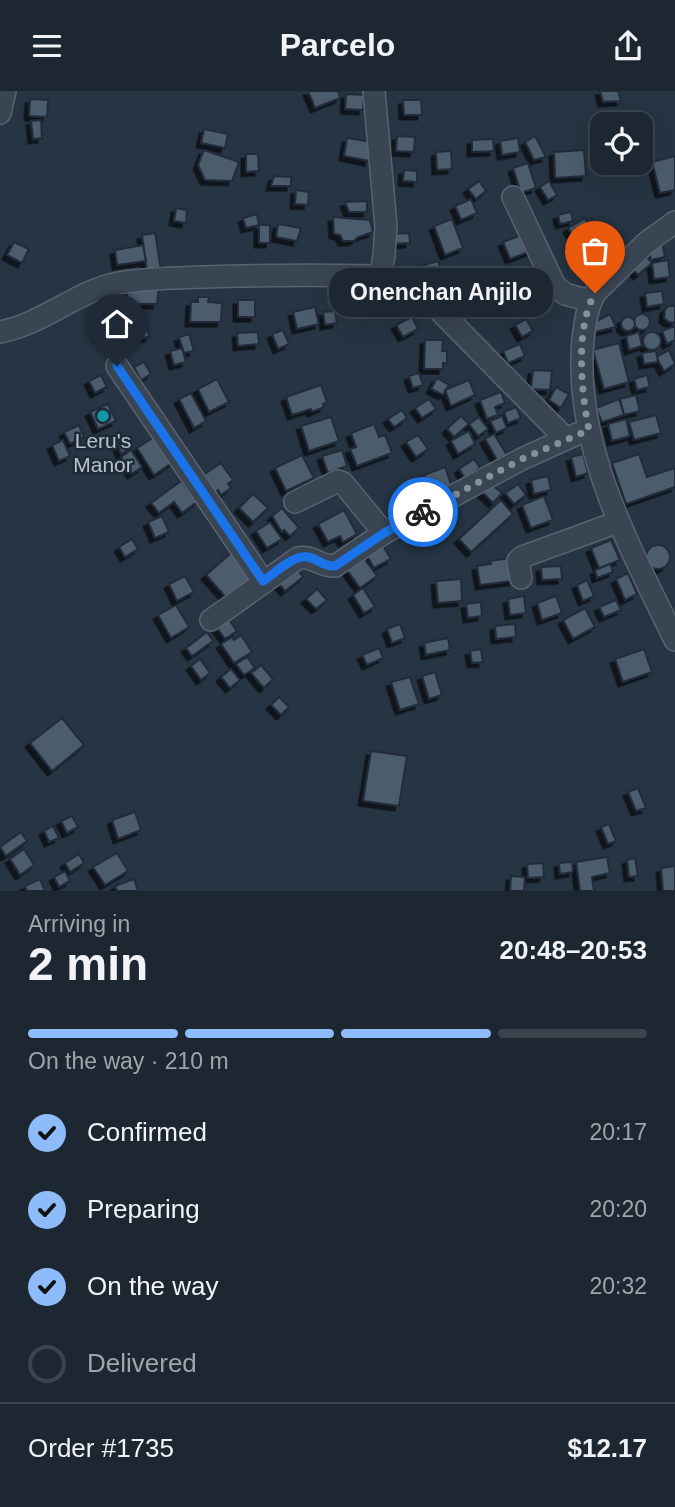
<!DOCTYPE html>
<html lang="en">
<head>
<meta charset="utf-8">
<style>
  body { margin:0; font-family:Arial,sans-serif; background:#252f3a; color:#f1f3f6; height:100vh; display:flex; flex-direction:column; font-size:26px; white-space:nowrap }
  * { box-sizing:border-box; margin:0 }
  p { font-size:23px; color:#a0a5ac }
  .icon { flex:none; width:38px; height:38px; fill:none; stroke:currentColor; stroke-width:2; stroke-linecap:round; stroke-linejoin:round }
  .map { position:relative; height:800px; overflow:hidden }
  .sheet { display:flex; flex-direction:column; background:#1c2732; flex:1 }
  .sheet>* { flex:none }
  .tools { position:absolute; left:590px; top:21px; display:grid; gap:14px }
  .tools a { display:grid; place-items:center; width:63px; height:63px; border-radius:14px; background:#1c2732; box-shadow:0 7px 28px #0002,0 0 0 2px #3a444d; font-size:35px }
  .pin { position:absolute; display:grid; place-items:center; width:60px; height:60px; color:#fff; margin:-72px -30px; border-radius:50% 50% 50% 0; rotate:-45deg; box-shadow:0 0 7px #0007 }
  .pin .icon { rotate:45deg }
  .courier { position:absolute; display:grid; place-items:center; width:70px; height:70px; margin:-35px; border:5px solid #1a73e8; border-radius:50%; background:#fff; color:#222; box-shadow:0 2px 9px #0007 }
  .bubble { position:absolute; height:49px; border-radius:21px; background:#1c2732; box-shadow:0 7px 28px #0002,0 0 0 2px #3a444d; font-size:23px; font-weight:700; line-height:49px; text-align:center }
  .headline em { font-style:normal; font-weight:700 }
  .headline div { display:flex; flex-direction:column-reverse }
  .headline { display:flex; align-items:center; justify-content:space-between; height:119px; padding:0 28px }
  h1 { font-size:46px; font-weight:700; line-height:52px }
  .bar { display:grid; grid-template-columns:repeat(4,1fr); gap:10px 7px; align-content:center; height:84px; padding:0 28px }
  .bar i { height:9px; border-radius:5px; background:#3a444d }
  .bar .on { background:#8ebcfb }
  .bar p { grid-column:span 4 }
  .line { display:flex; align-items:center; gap:18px; padding:0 28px; border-top:2px solid #3a444d }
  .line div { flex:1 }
  ol { padding:0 28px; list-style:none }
  li { display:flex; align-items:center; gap:21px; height:77px }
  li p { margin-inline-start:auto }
  li .icon { padding:7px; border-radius:50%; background:#8ebcfb; color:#111; stroke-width:4 }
  li:last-child { color:#a0a5ac }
  li i { width:38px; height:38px; border:4px solid #3a444d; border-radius:50% }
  header { display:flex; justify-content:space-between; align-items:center; height:91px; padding:0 28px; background:#1c2732; font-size:32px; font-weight:700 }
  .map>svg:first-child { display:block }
  .building { fill:#4c5b6c; stroke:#212c3a; stroke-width:2; filter:url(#shadow) }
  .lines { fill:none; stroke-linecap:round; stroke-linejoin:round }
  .minor-casing { stroke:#596370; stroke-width:24 }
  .minor { stroke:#3a4553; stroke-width:21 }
  .done { stroke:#85909d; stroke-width:7; stroke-dasharray:0 12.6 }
  .route { stroke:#1a73e8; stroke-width:9 }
  .culture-dot { fill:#0f9aa8; stroke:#1f2a38; stroke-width:2.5 }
  .labels { text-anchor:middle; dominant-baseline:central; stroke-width:5; stroke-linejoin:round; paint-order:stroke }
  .poi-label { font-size:21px; fill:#b8c1cd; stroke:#1f2a38 }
</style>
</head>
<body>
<header><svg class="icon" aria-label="menu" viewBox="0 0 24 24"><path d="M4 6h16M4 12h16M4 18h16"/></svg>Parcelo<svg class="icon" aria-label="share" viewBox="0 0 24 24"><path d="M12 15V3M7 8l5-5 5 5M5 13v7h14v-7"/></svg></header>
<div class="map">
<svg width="675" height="800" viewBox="0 0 675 800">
  <defs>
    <filter id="shadow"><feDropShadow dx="-4.5" dy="4.5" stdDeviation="0" flood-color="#0009"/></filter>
  </defs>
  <rect width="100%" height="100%" fill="#263443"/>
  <!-- building -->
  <g class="building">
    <polygon points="308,0 338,0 340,7 315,17"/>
    <polygon points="600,0 618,0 621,10 603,11"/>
    <polygon points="346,3 364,4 363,19 345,18"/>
    <polygon points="30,8 48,9 47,26 29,25"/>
    <polygon points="403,9 421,9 422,24 404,24"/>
    <polygon points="41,29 42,47 33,48 31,30"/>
    <polygon points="204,38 228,43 225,57 201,52"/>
    <polygon points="397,45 415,46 414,61 396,60"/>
    <polygon points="535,45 546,66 534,69 525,51"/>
    <polygon points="347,47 372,51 369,70 344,65"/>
    <polygon points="518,47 520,61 502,64 500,50"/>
    <polygon points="493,48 494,60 472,61 472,49"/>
    <polygon points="204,59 239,71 232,90 205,89 198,74"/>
    <polygon points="584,59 586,85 555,87 554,61"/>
    <polygon points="451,60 452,78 437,79 436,61"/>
    <polygon points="246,63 258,63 259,80 246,81"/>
    <polygon points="675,65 675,99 660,102 652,71"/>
    <polygon points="528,72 536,97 521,102 513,77"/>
    <polygon points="404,79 417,80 417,91 403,90"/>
    <polygon points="274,85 291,86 291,95 271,95"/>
    <polygon points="479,90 486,100 476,108 468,98"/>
    <polygon points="549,90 557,104 548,109 540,96"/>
    <polygon points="296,99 309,101 308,114 295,113"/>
    <polygon points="471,108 477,122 461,129 455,115"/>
    <polygon points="367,110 367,121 349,121 345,111"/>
    <polygon points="176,117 187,119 186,132 174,130"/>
    <polygon points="571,121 573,130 560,133 558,124"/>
    <polygon points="257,123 259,134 246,137 243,127"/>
    <polygon points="333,126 370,129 373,141 358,146 354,150 343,150 340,144 334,143"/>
    <polygon points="585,127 595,145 578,155 568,137"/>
    <polygon points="452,128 463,157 445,164 434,135"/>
    <polygon points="278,133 301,137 297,150 276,146"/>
    <rect x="259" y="134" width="11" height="18"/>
    <polygon points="155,142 161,179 147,181 142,144"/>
    <polygon points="409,142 410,152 392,153 392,143"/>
    <polygon points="527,142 534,159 510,168 503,151"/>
    <polygon points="14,151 29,158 22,172 7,164"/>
    <polygon points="662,151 665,166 651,169 648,155"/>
    <polygon points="143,154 146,170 117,174 115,159"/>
    <polygon points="642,161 652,172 638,184 628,173"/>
    <polygon points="668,169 670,186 654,188 652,172"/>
    <polygon points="438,170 445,190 418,198 412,178"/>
    <polygon points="469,181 477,204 458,210 454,197 448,199 445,190"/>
    <polygon points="368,189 369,203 349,206 347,191"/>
    <polygon points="128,196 159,196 157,213 126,213"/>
    <polygon points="662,200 664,213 647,216 645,202"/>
    <polygon points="198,206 209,206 208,211 222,212 221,231 190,231 191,211 198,211"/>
    <rect x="238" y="209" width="17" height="17"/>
    <polygon points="669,215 675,215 675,232 669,231 664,227 665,218"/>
    <polygon points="315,216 319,233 297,238 293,221"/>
    <polygon points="335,220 337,232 325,234 323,221"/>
    <polygon points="610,223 616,236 595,241 595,231"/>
    <circle cx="642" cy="231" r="8"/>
    <polygon points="412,226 418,238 403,246 396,234"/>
    <circle cx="628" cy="233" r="7"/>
    <polygon points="526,228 533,240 522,246 515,234"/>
    <polygon points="145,235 150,245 140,249 135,239"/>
    <polygon points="675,235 675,249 667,253 662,240"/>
    <polygon points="283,239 289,253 278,258 272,243"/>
    <polygon points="258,241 259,253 238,255 237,242"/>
    <polygon points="639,241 642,255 629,259 626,245"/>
    <circle cx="652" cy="250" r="9"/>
    <circle cx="124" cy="249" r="7"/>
    <polygon points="189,243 194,260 184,262 179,246"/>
    <polygon points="425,249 443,249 442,260 447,260 447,272 443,272 443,278 424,278"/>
    <polygon points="619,252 629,291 604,298 593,259"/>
    <polygon points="520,253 525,265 508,272 503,260"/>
    <polygon points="182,257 186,271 174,274 170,260"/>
    <polygon points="669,259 675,273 664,280 656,266"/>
    <polygon points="656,260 658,271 644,273 642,262"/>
    <polygon points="144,271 151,283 141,289 134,276"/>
    <polygon points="533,279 552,280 550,299 531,298"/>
    <polygon points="419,282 423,294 413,297 409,285"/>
    <polygon points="101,284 107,296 95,302 89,290"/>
    <polygon points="647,284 650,296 637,299 634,288"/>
    <polygon points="437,287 449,294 443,304 431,298"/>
    <polygon points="217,288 229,311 209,321 198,298"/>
    <polygon points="469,289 475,304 451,315 445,299"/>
    <polygon points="321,294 327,311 323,313 324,316 312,321 311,318 292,324 286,306"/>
    <polygon points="556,296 569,303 561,317 549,309"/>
    <polygon points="501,301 505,312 495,316 498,324 487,328 480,309"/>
    <polygon points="191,302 206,330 194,337 179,308"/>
    <polygon points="636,304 640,320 624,324 620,308"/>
    <polygon points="429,308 436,318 422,327 415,317"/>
    <polygon points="619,308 624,324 602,331 596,317"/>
    <polygon points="108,313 116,330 98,338 90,321"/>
    <polygon points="516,316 521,327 508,332 504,321"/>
    <polygon points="402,319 407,327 394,336 388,328"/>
    <polygon points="656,324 661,342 634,349 629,331"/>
    <polygon points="461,325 469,333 454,346 447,338"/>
    <polygon points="502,325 507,337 496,342 490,330"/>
    <polygon points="331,326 339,350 309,360 301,335"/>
    <polygon points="479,326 488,338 478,345 469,333"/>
    <polygon points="626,328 630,345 612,350 608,333"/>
    <polygon points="374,333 379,346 385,344 392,362 357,375 350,358 356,356 351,342"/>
    <polygon points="79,334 84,346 70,353 64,341"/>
    <polygon points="469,340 475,353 458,363 451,350"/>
    <polygon points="494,343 507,364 497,369 485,348"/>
    <polygon points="418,344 428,358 416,366 406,351"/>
    <polygon points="156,345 173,371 154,384 137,357"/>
    <polygon points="129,347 133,357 121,363 117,353"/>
    <polygon points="63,349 70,365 59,370 52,354"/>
    <polygon points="131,359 142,376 132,383 121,366"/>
    <polygon points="342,359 347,375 328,382 322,365"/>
    <polygon points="583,363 588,382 576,386 571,366"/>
    <polygon points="639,363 647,386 675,377 675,396 626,413 612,372"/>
    <polygon points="302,364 314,387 286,400 275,377"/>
    <polygon points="474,368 480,377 465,387 459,378"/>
    <polygon points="221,372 233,389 228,393 231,397 221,404 218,399 211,404 199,387"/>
    <polygon points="445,376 452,396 431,404 424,384"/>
    <polygon points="548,385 551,399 534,403 531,389"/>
    <polygon points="181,390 197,411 182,422 174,411 159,422 151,412"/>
    <polygon points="491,393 502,402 493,412 483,402"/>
    <polygon points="518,393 526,404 514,413 505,402"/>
    <polygon points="253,403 268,417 253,431 239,417"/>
    <polygon points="544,405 553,429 531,437 522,414"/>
    <polygon points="501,409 513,423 471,461 459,448"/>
    <polygon points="282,417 299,437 290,445 284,439 282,441 272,425"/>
    <polygon points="344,419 357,443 343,451 340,445 328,451 318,433"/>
    <polygon points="162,425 169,441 155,447 148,431"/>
    <polygon points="270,431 282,448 267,457 256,440"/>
    <polygon points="132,448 138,458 125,466 119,456"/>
    <polygon points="611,449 620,469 599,477 591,457"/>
    <polygon points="382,453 391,468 374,477 365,461"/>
    <circle cx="658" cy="466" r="12"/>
    <polygon points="233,460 257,487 230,511 206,484"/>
    <polygon points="361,463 377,485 360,497 344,475"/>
    <polygon points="510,467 513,490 480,494 477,475 491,473 490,470"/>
    <polygon points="294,473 303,486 285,500 275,488"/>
    <polygon points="610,473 613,481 597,487 595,479"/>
    <polygon points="561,475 562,488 542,489 541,476"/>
    <polygon points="628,482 637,503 625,509 616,488"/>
    <polygon points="185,485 194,501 177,510 169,493"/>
    <polygon points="461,488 462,510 438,512 436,490"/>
    <polygon points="587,489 594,505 583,510 577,494"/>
    <polygon points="363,497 375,516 364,522 353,504"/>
    <polygon points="317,498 327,509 316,518 306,508"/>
    <polygon points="524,505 526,522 510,524 508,508"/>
    <polygon points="556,505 562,522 542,529 537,512"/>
    <polygon points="616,509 621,519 604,526 599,516"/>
    <polygon points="481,511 482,525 468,527 466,513"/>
    <polygon points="176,514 189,536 171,547 158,524"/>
    <polygon points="585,517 595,536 573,548 563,529"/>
    <polygon points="227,526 237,540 225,548 215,534"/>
    <polygon points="400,533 405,547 392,552 387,538"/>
    <polygon points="515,533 516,546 496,548 495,535"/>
    <polygon points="207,541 213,550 192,565 186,557"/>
    <polygon points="241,544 252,561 234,572 221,553 232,546 234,549"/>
    <polygon points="448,547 450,559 426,564 424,552"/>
    <polygon points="379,557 383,567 367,574 362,564"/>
    <polygon points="481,558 483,571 472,572 470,560"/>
    <polygon points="644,558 652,581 623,591 615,568"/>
    <polygon points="247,566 255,577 244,584 236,573"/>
    <polygon points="200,568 210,582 201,589 191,575"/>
    <polygon points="261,574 273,588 264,597 251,582"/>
    <polygon points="231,578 240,589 230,597 221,586"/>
    <polygon points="435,581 442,604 429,608 422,585"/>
    <polygon points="410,586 419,613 400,619 391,591"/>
    <polygon points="279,606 289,616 281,624 271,614"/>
    <polygon points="62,627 84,654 52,680 30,652"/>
    <polygon points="371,660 407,665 399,715 363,710"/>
    <polygon points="638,697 646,717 636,720 628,701"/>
    <polygon points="135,721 141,739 118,748 112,729"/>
    <polygon points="72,725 78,736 67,742 61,730"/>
    <polygon points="609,733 616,750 608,753 601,736"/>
    <polygon points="53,735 59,747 49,751 44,740"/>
    <polygon points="21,741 27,750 6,765 0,756"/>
    <polygon points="24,758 34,774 20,784 10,768"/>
    <polygon points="117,762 128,780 105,794 93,776"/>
    <polygon points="79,763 84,772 70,781 65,772"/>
    <polygon points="607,766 610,782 592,786 594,800 580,800 576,771"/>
    <polygon points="635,767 638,785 629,786 627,769"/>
    <polygon points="572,771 573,781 560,783 559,772"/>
    <polygon points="543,772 544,786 528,787 527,773"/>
    <polygon points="675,775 675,800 663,800 661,777"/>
    <polygon points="65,780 70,790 59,796 54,786"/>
    <polygon points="511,785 525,786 524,800 510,800"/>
    <polygon points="40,788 45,800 27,800 25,795"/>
    <polygon points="134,788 138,800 117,800 115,795"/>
  </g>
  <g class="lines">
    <defs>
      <g id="minor">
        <polyline points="374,0 386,135 384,165 380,185 396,192 439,219 566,348"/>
        <polyline points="0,22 5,0"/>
        <polyline points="513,106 555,195 565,203 590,210"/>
        <path d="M 675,131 L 646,152 L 595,202 C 587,216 585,232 583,248 C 573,355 630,456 675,549"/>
        <path d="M 0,241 C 43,233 77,200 118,192 C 146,187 175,187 203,186 C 262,184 321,184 380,185"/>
        <polyline points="117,275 263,490"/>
        <polyline points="295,411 338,390 343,392 384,442"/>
        <polyline points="521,487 518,470 522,466 618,431"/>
        <path d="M 211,529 L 298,467 C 312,464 321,476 335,475 L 384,442 L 522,368 L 577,343"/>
      </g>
    </defs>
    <!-- minor casing -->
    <use href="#minor" class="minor-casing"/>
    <!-- minor -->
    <use href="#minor" class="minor"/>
  </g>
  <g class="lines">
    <!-- done -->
    <path class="done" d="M 423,421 L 522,368 L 589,339 C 581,301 575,236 595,202"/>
    <!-- route -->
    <path class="route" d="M 117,275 L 263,490 C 274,483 294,463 308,466 C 318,468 324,476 335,475 L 384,442 L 423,421"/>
  </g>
  <!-- markers -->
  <circle class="culture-dot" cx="103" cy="325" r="7"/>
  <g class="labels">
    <!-- poi labels -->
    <g class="poi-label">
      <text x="103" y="349">Leru's<tspan x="103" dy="24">Manor</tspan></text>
    </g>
  </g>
</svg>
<div class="tools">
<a><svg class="icon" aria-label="locate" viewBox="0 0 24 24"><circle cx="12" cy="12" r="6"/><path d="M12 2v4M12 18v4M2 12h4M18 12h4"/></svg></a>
</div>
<div class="pin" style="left:595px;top:202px;background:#ea580c"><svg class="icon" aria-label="bag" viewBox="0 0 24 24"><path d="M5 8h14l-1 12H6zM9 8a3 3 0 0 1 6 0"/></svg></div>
<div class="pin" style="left:117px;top:275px;background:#1f2937"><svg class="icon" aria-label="home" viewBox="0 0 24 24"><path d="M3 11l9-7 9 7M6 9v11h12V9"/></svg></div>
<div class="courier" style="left:423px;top:421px"><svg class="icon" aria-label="bike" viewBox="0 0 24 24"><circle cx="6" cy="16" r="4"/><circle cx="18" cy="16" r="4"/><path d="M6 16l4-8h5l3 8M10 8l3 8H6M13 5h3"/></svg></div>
<div class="bubble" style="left:329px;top:177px;width:224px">Onenchan Anjilo</div>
</div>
<section class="sheet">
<div class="headline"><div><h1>2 min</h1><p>Arriving in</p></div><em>20:48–20:53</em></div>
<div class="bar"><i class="on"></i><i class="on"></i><i class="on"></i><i></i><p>On the way · 210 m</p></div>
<ol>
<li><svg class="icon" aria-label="check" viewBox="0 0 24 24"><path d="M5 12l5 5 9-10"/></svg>Confirmed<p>20:17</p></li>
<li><svg class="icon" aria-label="check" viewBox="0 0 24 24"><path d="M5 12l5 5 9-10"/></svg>Preparing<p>20:20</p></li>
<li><svg class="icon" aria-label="check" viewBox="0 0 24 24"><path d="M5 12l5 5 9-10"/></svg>On the way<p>20:32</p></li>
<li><i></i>Delivered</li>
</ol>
<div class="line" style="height:91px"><div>Order #1735</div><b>$12.17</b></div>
</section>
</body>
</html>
